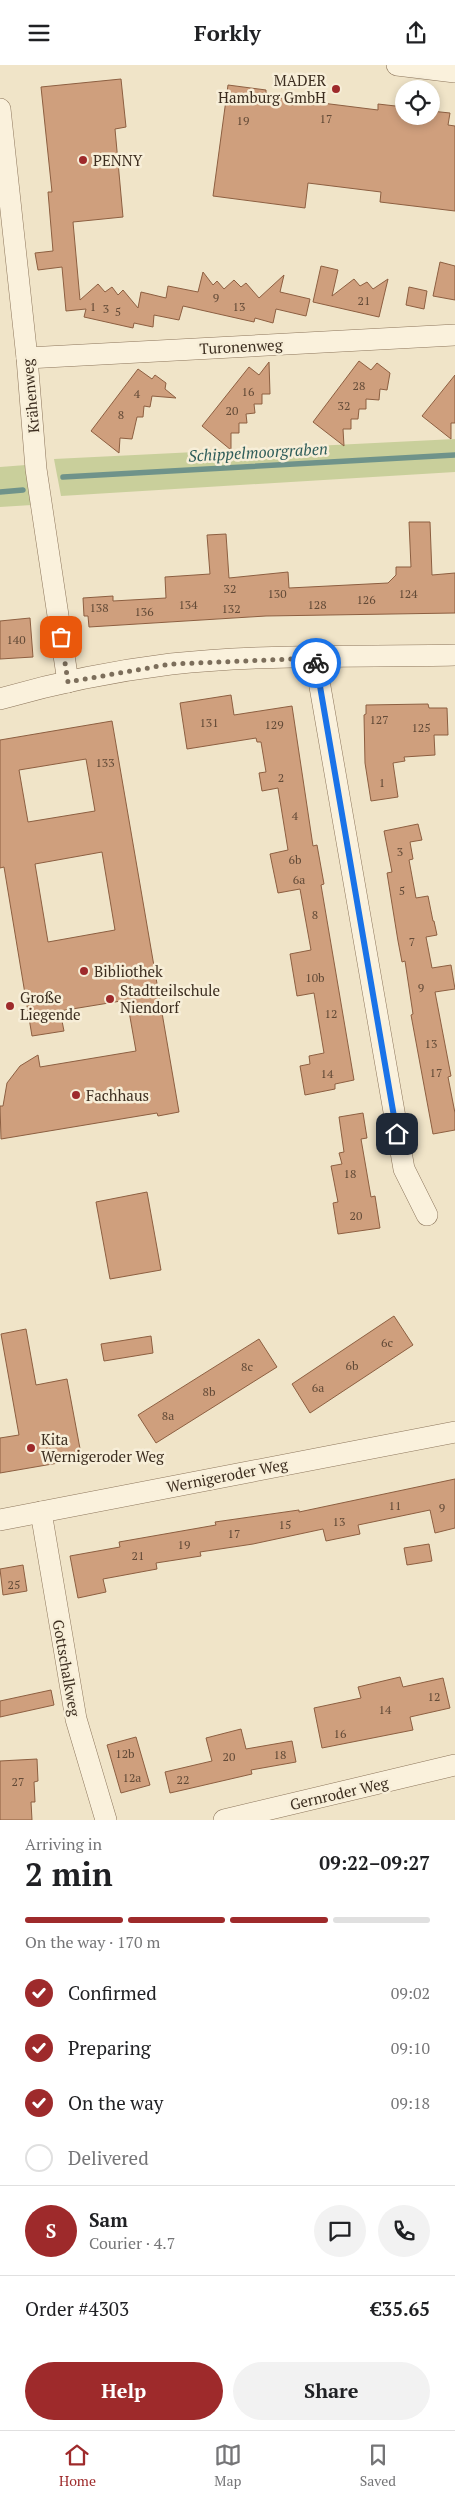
<!DOCTYPE html>
<html lang="en">
<head>
<meta charset="utf-8">
<style>
  body { margin:0; font-family:"PT Serif",serif; background:#f2f2f2; color:#202124; height:100vh; display:flex; flex-direction:column; font-size:19px; white-space:nowrap }
  * { box-sizing:border-box; margin:0 }
  p { font-size:16px; color:#757577 }
  .icon { flex:none; width:28px; height:28px; fill:none; stroke:currentColor; stroke-width:2; stroke-linecap:round; stroke-linejoin:round }
  .map { position:relative; height:1755px; overflow:hidden }
  .sheet { display:flex; flex-direction:column; background:#fff; flex:1 }
  .sheet>* { flex:none }
  .fabs { position:absolute; left:395px; top:15px; display:grid; gap:10px }
  .fabs a { display:grid; place-items:center; width:45px; height:45px; border-radius:50%; background:#fff; box-shadow:0 2px 8px #0003; font-size:25px }
  .pin { position:absolute; display:grid; place-items:center; width:42px; height:42px; color:#fff; margin:-21px; border-radius:10px; box-shadow:0 2px 8px #0006 }
  .courier { position:absolute; display:grid; place-items:center; width:50px; height:50px; margin:-25px; border:4px solid #1a73e8; border-radius:50%; background:#fff; color:#222; box-shadow:0 1px 6px #0007 }
  .overview em { font-style:normal; font-weight:700 }
  .overview div { display:flex; flex-direction:column-reverse }
  .overview { display:flex; align-items:center; justify-content:space-between; height:85px; padding:0 25px }
  h1 { font-size:32px; font-weight:700; line-height:38px }
  .bar { display:grid; grid-template-columns:repeat(4,1fr); gap:8px 5px; align-content:center; height:60px; padding:0 25px }
  .bar i { height:6px; border-radius:4px; background:#e0e0e0 }
  .bar .current { background:#9e2a2b }
  .bar p { grid-column:span 4 }
  .line { display:flex; align-items:center; gap:12px; padding:0 25px; border-top:1px solid #e0e0e0 }
  .line div { flex:1 }
  .round { display:grid; place-items:center; flex:none; width:52px; height:52px; border-radius:26px; background:#f2f2f2 }
  ol { padding:0 25px; list-style:none }
  li { display:flex; align-items:center; gap:15px; height:55px }
  li p { margin-inline-start:auto }
  li .icon { padding:5px; border-radius:50%; background:#9e2a2b; color:#fff; stroke-width:4 }
  li:last-child { color:#757577 }
  li i { width:28px; height:28px; border:2px solid #e0e0e0; border-radius:50% }
  .button { display:flex; gap:10px; margin-top:auto; padding:10px 25px }
  .button a { flex:1; height:58px; border-radius:30px; background:#9e2a2b; color:#fff; font-size:20px; font-weight:700; line-height:58px; text-align:center }
  .button a+a { background:#f2f2f2; color:#202124 }
  header { display:flex; justify-content:space-between; align-items:center; height:65px; padding:0 25px; background:#fff; font-size:22px; font-weight:700 }
  .tabs { display:flex; justify-content:space-around; align-items:center; height:70px; border-top:1px solid #e0e0e0; background:#fff; font-size:14px; color:#757577 }
  .tabs a { display:grid; justify-items:center; gap:2px }
  .tabs .current { color:#9e2a2b }
  .map>svg:first-child { display:block }
  .green { fill:#c9cf9b }
  .lines { fill:none; stroke-linecap:round; stroke-linejoin:round }
  .stream { stroke:#6f938a; stroke-width:5.5 }
  .building { fill:#cf9f7d; stroke:#8d5f41; fill-rule:evenodd }
  .minor-casing { stroke:#8d765c; stroke-width:22 }
  .minor { stroke:#faf1dc; stroke-width:21 }
  .done { stroke:#7c6e5b; stroke-width:5; stroke-dasharray:0 9 }
  .route { stroke:#1a73e8; stroke-width:6 }
  .poi-dot { fill:#9e2a2b; stroke:#f7eed8; stroke-width:2 }
  .labels { text-anchor:middle; dominant-baseline:central; stroke-width:5; stroke-linejoin:round; paint-order:stroke }
  .number-label { font-size:12px; fill:#624a37 }
  .poi-label { font-size:15px; fill:#3d2e20; stroke:#f7eed8; text-anchor:start }
  .street-label { font-size:15px; fill:#3d2e20; stroke:#f7eed8 }
  .water-label { font-size:16px; font-style:italic; fill:#2f5d5a; stroke:#f7eed8 }
</style>
</head>
<body>
<header><svg class="icon" aria-label="menu" viewBox="0 0 24 24"><path d="M4 6h16M4 12h16M4 18h16"/></svg>Forkly<svg class="icon" aria-label="share" viewBox="0 0 24 24"><path d="M12 15V3M7 8l5-5 5 5M5 13v7h14v-7"/></svg></header>
<div class="map">
<svg width="455" height="1755" viewBox="0 0 455 1755">
  <rect width="100%" height="100%" fill="#f0e4c8"/>
  <!-- green -->
  <g class="green">
    <polygon points="455,374 455,407 61,431 54,394"/>
    <polygon points="26,400 32,440 0,442 0,402"/>
  </g>
  <g class="lines">
    <!-- stream -->
    <g class="stream">
      <polyline points="63,412 455,390"/>
      <polyline points="0,427 23,425"/>
    </g>
  </g>
  <!-- building -->
  <g class="building">
    <polygon points="121,14 126,62 115,64 123,152 73,157 80,235 98,219 105,227 112,222 118,230 123,225 138,243 141,227 166,233 168,221 198,227 203,207 213,220 217,216 224,224 234,215 241,222 246,218 259,233 284,210 280,227 310,234 306,251 276,244 273,258 255,253 254,257 183,241 179,255 154,250 153,262 134,258 133,263 84,252 86,244 66,246 62,202 38,205 35,188 53,186 48,127 52,127 41,22"/>
    <polygon points="228,20 266,25 266,31 378,45 378,39 404,42 404,51 431,51 431,46 450,48 448,60 455,61 455,146 380,137 381,127 308,118 305,143 213,131"/>
    <polygon points="440,197 455,201 455,235 433,231"/>
    <polygon points="321,201 338,205 332,231 354,214 360,221 367,217 373,224 388,214 379,252 313,237"/>
    <polygon points="409,222 427,226 424,244 406,240"/>
    <polygon points="359,296 371,305 377,298 390,308 387,325 380,324 379,335 366,334 366,344 359,344 358,354 351,354 351,364 343,364 344,381 313,357"/>
    <polygon points="269,297 270,329 262,329 262,339 254,339 255,348 246,349 247,358 239,358 239,368 231,368 231,385 202,361 249,302 259,310"/>
    <polygon points="138,304 152,314 155,310 166,318 165,324 176,333 152,331 150,342 144,341 143,352 137,352 132,374 120,373 119,388 91,366"/>
    <polygon points="455,310 455,358 451,358 451,374 422,351"/>
    <polygon points="409,457 430,457 432,510 455,508 455,548 266,551 89,562 88,551 84,551 83,533 113,531 113,536 166,533 165,512 210,509 207,470 226,469 229,513 288,507 289,523 388,518 396,510 396,502 411,502"/>
    <polygon points="30,553 33,592 0,594 0,556"/>
    <polygon points="231,630 234,650 292,641 313,781 317,780 324,819 321,820 354,1015 335,1019 335,1024 305,1030 300,1001 310,999 309,991 324,988 314,928 297,931 290,889 311,885 300,824 278,828 270,789 288,785 278,723 262,726 259,708 266,707 261,677 257,677 256,673 187,684 180,638"/>
    <polygon points="428,639 429,643 447,643 448,670 434,670 435,690 404,692 405,696 393,698 398,732 371,736 365,698 364,650 366,649 366,640"/>
    <path d="M 112,656 L 179,1047 L 158,1051 L 157,1048 L 1,1074 L 0,1041 L 3,1041 L 7,1018 L 20,1001 L 38,990 L 40,1002 L 136,986 L 127,935 L 60,946 L 64,966 L 32,971 L 4,802 L 0,803 L 0,675 ZM 86,694 L 95,746 L 28,757 L 19,705 ZM 102,787 L 115,865 L 48,877 L 35,799 Z"/>
    <polygon points="418,759 422,775 410,777 413,794 409,795 416,833 428,831 433,856 434,856 437,870 426,872 432,903 451,900 455,924 435,927 451,1011 448,1012 455,1048 455,1065 433,1069 411,950 413,949 405,896 402,897 398,876 387,808 392,807 384,766"/>
    <polygon points="363,1048 367,1073 361,1074 371,1132 375,1131 380,1163 338,1169 333,1138 338,1137 331,1101 342,1099 339,1088 344,1087 339,1052"/>
    <polygon points="147,1127 161,1205 110,1214 96,1137"/>
    <polygon points="394,1251 413,1280 310,1348 292,1319"/>
    <polygon points="26,1264 36,1320 67,1314 81,1389 63,1393 64,1397 0,1408 0,1373 19,1370 1,1269"/>
    <polygon points="151,1271 153,1288 104,1296 101,1279"/>
    <polygon points="259,1274 277,1302 156,1378 138,1350"/>
    <polygon points="455,1414 455,1463 435,1468 430,1445 358,1460 360,1469 326,1476 323,1464 253,1479 200,1487 201,1491 156,1498 157,1504 103,1514 106,1527 78,1533 70,1491 120,1482 119,1477 216,1460 215,1457 299,1445 299,1447"/>
    <polygon points="429,1479 432,1496 407,1500 404,1483"/>
    <polygon points="23,1500 27,1526 3,1530 0,1504"/>
    <polygon points="400,1612 403,1622 443,1613 450,1643 410,1652 413,1665 322,1683 314,1643 361,1633 358,1622"/>
    <polygon points="51,1625 54,1640 0,1652 0,1636"/>
    <polygon points="241,1664 246,1684 292,1676 296,1697 251,1705 252,1709 170,1728 165,1707 212,1696 206,1673"/>
    <polygon points="136,1672 150,1720 121,1728 107,1680"/>
    <polygon points="37,1694 38,1716 34,1717 35,1737 31,1737 32,1755 0,1755 0,1696"/>
  </g>
  <g class="lines">
    <defs>
      <g id="minor">
        <polyline points="397,0 455,7"/>
        <polyline points="0,44 27,293 36,404 68,617"/>
        <polyline points="27,293 455,270"/>
        <polyline points="315,593 404,1104 427,1150"/>
        <path d="M 0,634 C 55,618 114,606 171,599 C 263,589 362,592 455,590"/>
        <polyline points="41,1447 76,1654 106,1755"/>
        <polyline points="0,1455 455,1367"/>
        <polyline points="224,1755 455,1700"/>
      </g>
    </defs>
    <!-- minor casing -->
    <use href="#minor" class="minor-casing"/>
    <!-- minor -->
    <use href="#minor" class="minor"/>
  </g>
  <g class="lines">
    <!-- done -->
    <polyline class="done" points="61,572 68,617 171,599 315,593 316,598"/>
    <!-- route -->
    <polyline class="route" points="316,598 397,1069"/>
  </g>
  <!-- markers -->
  <g class="poi-dot">
    <circle cx="336" cy="24" r="5"/>
    <circle cx="83" cy="95" r="5"/>
    <circle cx="84" cy="906" r="5"/>
    <circle cx="110" cy="934" r="5"/>
    <circle cx="10" cy="941" r="5"/>
    <circle cx="76" cy="1030" r="5"/>
    <circle cx="31" cy="1383" r="5"/>
  </g>
  <g class="labels">
    <!-- number labels -->
    <g class="number-label">
      <text x="326" y="53">17</text>
      <text x="243" y="55">19</text>
      <text x="216" y="232">9</text>
      <text x="364" y="235">21</text>
      <text x="93" y="241">1</text>
      <text x="239" y="241">13</text>
      <text x="106" y="243">3</text>
      <text x="118" y="246">5</text>
      <text x="359" y="320">28</text>
      <text x="248" y="326">16</text>
      <text x="137" y="328">4</text>
      <text x="344" y="340">32</text>
      <text x="232" y="345">20</text>
      <text x="121" y="349">8</text>
      <text x="230" y="523">32</text>
      <text x="277" y="528">130</text>
      <text x="408" y="528">124</text>
      <text x="366" y="534">126</text>
      <text x="188" y="539">134</text>
      <text x="317" y="539">128</text>
      <text x="99" y="542">138</text>
      <text x="231" y="543">132</text>
      <text x="144" y="546">136</text>
      <text x="16" y="574">140</text>
      <text x="379" y="654">127</text>
      <text x="209" y="657">131</text>
      <text x="274" y="659">129</text>
      <text x="421" y="662">125</text>
      <text x="105" y="697">133</text>
      <text x="281" y="712">2</text>
      <text x="382" y="717">1</text>
      <text x="295" y="750">4</text>
      <text x="400" y="786">3</text>
      <text x="295" y="794">6b</text>
      <text x="299" y="814">6a</text>
      <text x="402" y="825">5</text>
      <text x="315" y="849">8</text>
      <text x="412" y="876">7</text>
      <text x="315" y="912">10b</text>
      <text x="421" y="922">9</text>
      <text x="331" y="948">12</text>
      <text x="431" y="978">13</text>
      <text x="436" y="1007">17</text>
      <text x="327" y="1008">14</text>
      <text x="350" y="1108">18</text>
      <text x="356" y="1150">20</text>
      <text x="387" y="1277">6c</text>
      <text x="352" y="1300">6b</text>
      <text x="247" y="1301">8c</text>
      <text x="318" y="1322">6a</text>
      <text x="209" y="1326">8b</text>
      <text x="168" y="1350">8a</text>
      <text x="395" y="1440">11</text>
      <text x="442" y="1442">9</text>
      <text x="339" y="1456">13</text>
      <text x="285" y="1459">15</text>
      <text x="234" y="1468">17</text>
      <text x="184" y="1479">19</text>
      <text x="138" y="1490">21</text>
      <text x="14" y="1519">25</text>
      <text x="434" y="1631">12</text>
      <text x="385" y="1644">14</text>
      <text x="340" y="1668">16</text>
      <text x="125" y="1688">12b</text>
      <text x="280" y="1689">18</text>
      <text x="229" y="1691">20</text>
      <text x="132" y="1712">12a</text>
      <text x="183" y="1714">22</text>
      <text x="18" y="1716">27</text>
    </g>
    <!-- poi labels -->
    <g class="poi-label">
      <text x="326" y="15" text-anchor="end">MADER<tspan x="326" dy="17">Hamburg GmbH</tspan></text>
      <text x="93" y="95">PENNY</text>
      <text x="94" y="906">Bibliothek</text>
      <text x="120" y="925">Stadtteilschule<tspan x="120" dy="17">Niendorf</tspan></text>
      <text x="20" y="932">Große<tspan x="20" dy="17">Liegende</tspan></text>
      <text x="86" y="1030">Fachhaus</text>
      <text x="41" y="1374">Kita<tspan x="41" dy="17">Wernigeroder Weg</tspan></text>
    </g>
    <!-- street labels -->
    <g class="street-label">
      <text transform="translate(241 281) rotate(-3)">Turonenweg</text>
      <text transform="translate(30 331) rotate(-95)">Krähenweg</text>
      <text transform="translate(227 1410) rotate(-11)">Wernigeroder Weg</text>
      <text transform="translate(67 1603) rotate(80)">Gottschalkweg</text>
      <text transform="translate(339 1728) rotate(-13)">Gernroder Weg</text>
    </g>
    <!-- water labels -->
    <g class="water-label">
      <text transform="translate(258 387) rotate(-3)">Schippelmoorgraben</text>
    </g>
  </g>
</svg>
<div class="fabs">
<a><svg class="icon" aria-label="locate" viewBox="0 0 24 24"><circle cx="12" cy="12" r="6"/><path d="M12 2v4M12 18v4M2 12h4M18 12h4"/></svg></a>
</div>
<div class="pin" style="left:61px;top:572px;background:#ea580c"><svg class="icon" aria-label="bag" viewBox="0 0 24 24"><path d="M5 8h14l-1 12H6zM9 8a3 3 0 0 1 6 0"/></svg></div>
<div class="pin" style="left:397px;top:1069px;background:#1f2937"><svg class="icon" aria-label="home" viewBox="0 0 24 24"><path d="M3 11l9-7 9 7M6 9v11h12V9"/></svg></div>
<div class="courier" style="left:316px;top:598px"><svg class="icon" aria-label="bike" viewBox="0 0 24 24"><circle cx="6" cy="16" r="4"/><circle cx="18" cy="16" r="4"/><path d="M6 16l4-8h5l3 8M10 8l3 8H6M13 5h3"/></svg></div>
</div>
<section class="sheet">
<div class="overview"><div><h1>2 min</h1><p>Arriving in</p></div><em>09:22–09:27</em></div>
<div class="bar"><i class="current"></i><i class="current"></i><i class="current"></i><i></i><p>On the way · 170 m</p></div>
<ol>
<li><svg class="icon" aria-label="check" viewBox="0 0 24 24"><path d="M5 12l5 5 9-10"/></svg>Confirmed<p>09:02</p></li>
<li><svg class="icon" aria-label="check" viewBox="0 0 24 24"><path d="M5 12l5 5 9-10"/></svg>Preparing<p>09:10</p></li>
<li><svg class="icon" aria-label="check" viewBox="0 0 24 24"><path d="M5 12l5 5 9-10"/></svg>On the way<p>09:18</p></li>
<li><i></i>Delivered</li>
</ol>
<div class="line" style="height:90px"><b class="round" style="background:#9e2a2b;color:#fff">S</b><div><b>Sam</b><p>Courier · 4.7</p></div><a class="round"><svg class="icon" aria-label="chat" viewBox="0 0 24 24"><path d="M4 5h16v11H9l-5 4z"/></svg></a><a class="round"><svg class="icon" aria-label="phone" viewBox="0 0 24 24"><path d="M5 4h4l2 5-3 2q2 4 5 5l2-3 5 2v4C11 20 4 13 5 4z"/></svg></a></div>
<div class="line" style="height:65px"><div>Order #4303</div><b>€35.65</b></div>
<div class="button"><a>Help</a><a>Share</a></div>
</section>
<nav class="tabs">
<a class="current"><svg class="icon" aria-label="home" viewBox="0 0 24 24"><path d="M3 11l9-7 9 7M6 9v11h12V9"/></svg>Home</a>
<a><svg class="icon" aria-label="map" viewBox="0 0 24 24"><path d="M3 6l6-2 6 2 6-2v14l-6 2-6-2-6 2zM9 4v14M15 6v14"/></svg>Map</a>
<a><svg class="icon" aria-label="saved" viewBox="0 0 24 24"><path d="M7 4h10v16l-5-4-5 4z"/></svg>Saved</a>
</nav>
</body>
</html>
